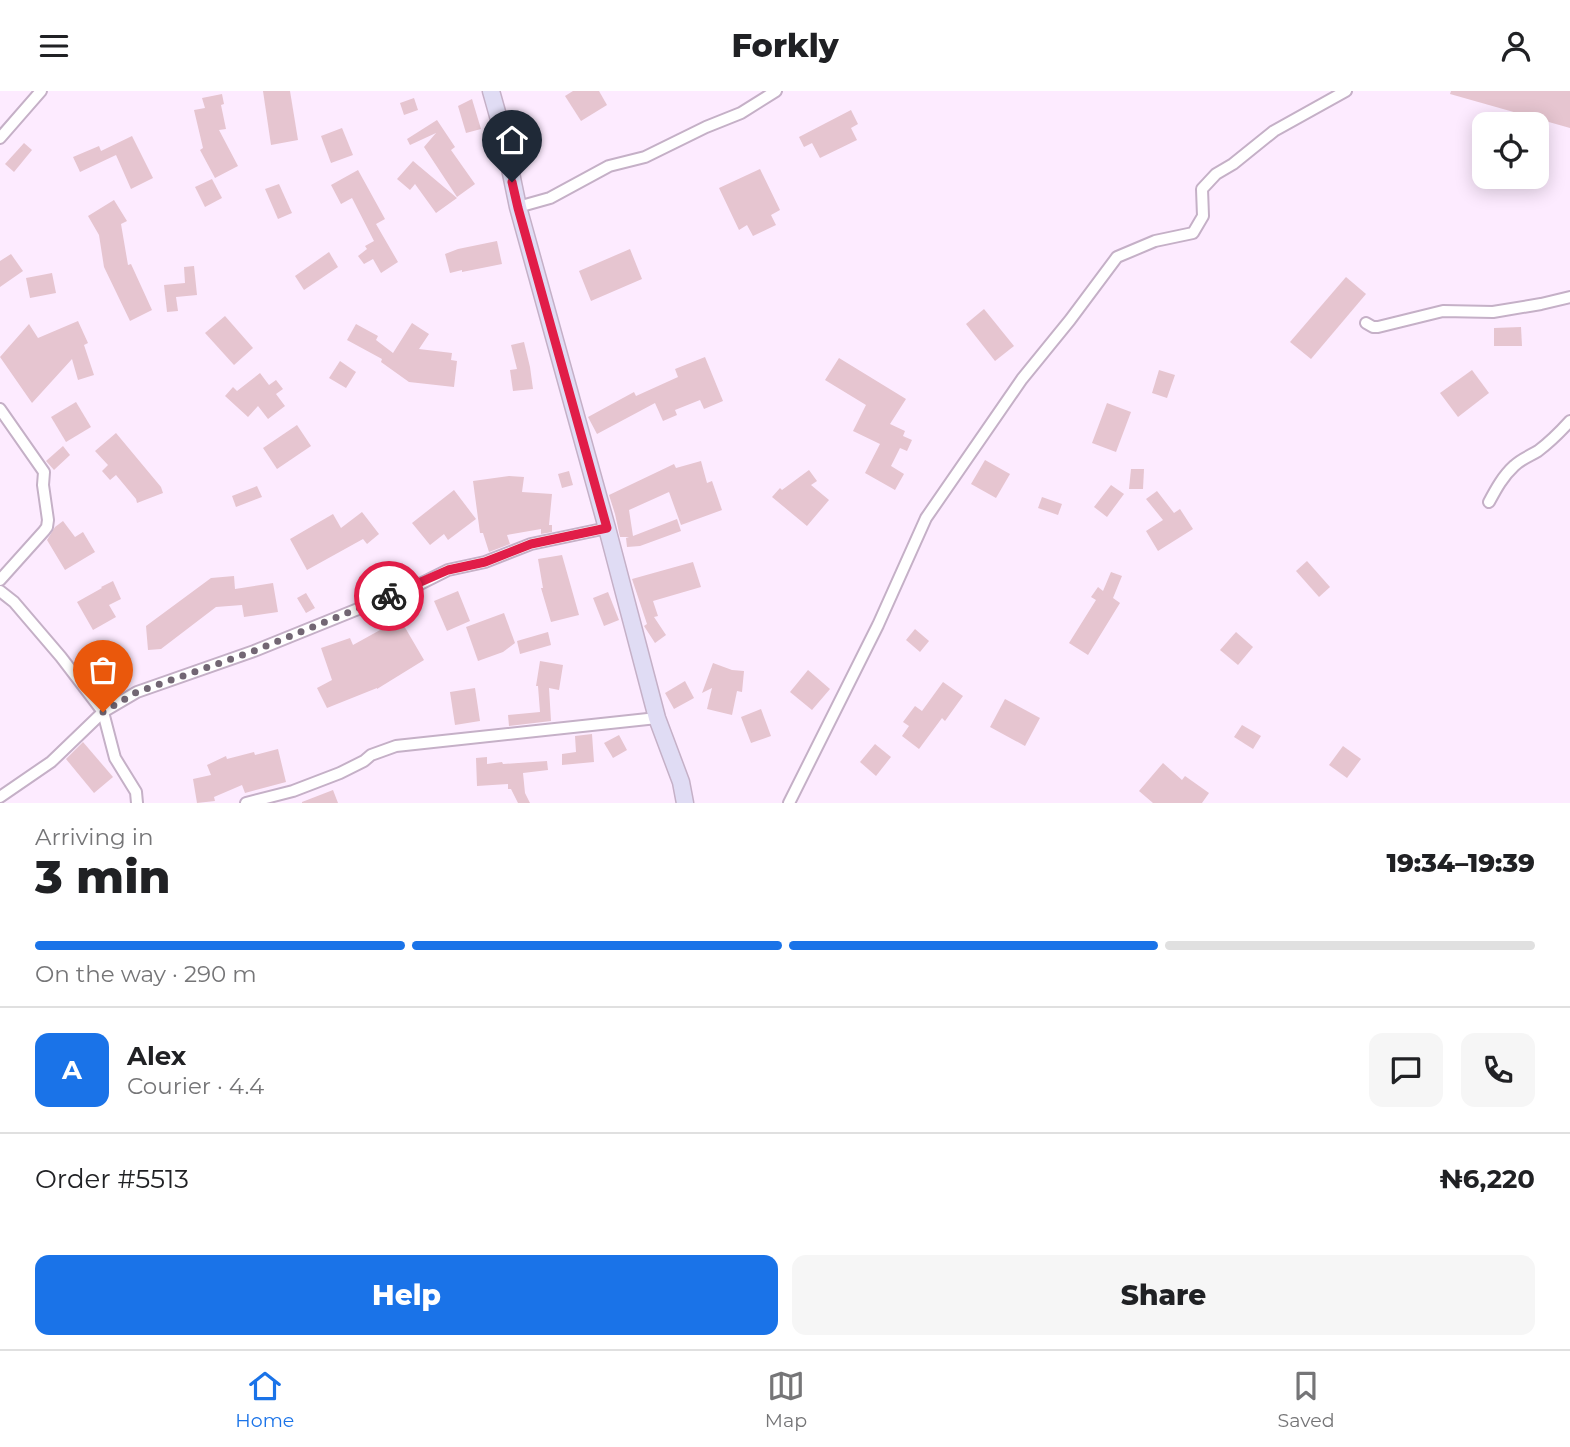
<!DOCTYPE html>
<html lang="en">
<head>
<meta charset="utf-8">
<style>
  body { margin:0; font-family:Montserrat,sans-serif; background:#f6f6f6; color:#202124; height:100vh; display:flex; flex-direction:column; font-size:26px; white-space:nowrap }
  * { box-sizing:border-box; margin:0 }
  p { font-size:23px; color:#757577 }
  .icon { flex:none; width:38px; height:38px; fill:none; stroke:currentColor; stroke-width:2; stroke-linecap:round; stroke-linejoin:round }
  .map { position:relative; height:712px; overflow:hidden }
  .panel { display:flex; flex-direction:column; background:#fff; flex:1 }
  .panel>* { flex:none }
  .controls { position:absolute; left:1472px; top:21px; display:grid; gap:14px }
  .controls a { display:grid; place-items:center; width:77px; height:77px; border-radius:14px; background:#fff; box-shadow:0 4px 18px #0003; font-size:35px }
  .pin { position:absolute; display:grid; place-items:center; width:60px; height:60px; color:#fff; margin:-72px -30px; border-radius:50% 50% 50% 0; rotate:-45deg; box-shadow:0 0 7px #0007 }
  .pin .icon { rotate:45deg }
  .courier { position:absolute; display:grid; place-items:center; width:70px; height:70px; margin:-35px; border:5px solid #e11d48; border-radius:50%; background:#fff; color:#222; box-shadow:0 2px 9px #0007 }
  .summary em { font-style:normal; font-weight:800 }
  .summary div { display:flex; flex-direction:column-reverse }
  .summary { display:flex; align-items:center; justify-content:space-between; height:119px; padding:0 35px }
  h1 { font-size:46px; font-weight:800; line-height:52px }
  .bar { display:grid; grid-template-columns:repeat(4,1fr); gap:10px 7px; align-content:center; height:84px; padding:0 35px }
  .bar i { height:9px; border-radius:5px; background:#e0e0e0 }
  .bar .on { background:#1a73e8 }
  .bar p { grid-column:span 4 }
  .line { display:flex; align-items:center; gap:18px; padding:0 35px; border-top:2px solid #e0e0e0 }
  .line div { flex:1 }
  .round { display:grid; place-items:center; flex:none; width:74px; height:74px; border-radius:14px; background:#f6f6f6 }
  .button { display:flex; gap:14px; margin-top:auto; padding:14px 35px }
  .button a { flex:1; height:80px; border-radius:14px; background:#1a73e8; color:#fff; font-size:28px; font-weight:800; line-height:80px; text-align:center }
  .button a+a { background:#f6f6f6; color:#202124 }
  header { display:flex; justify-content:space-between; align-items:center; height:91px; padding:0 35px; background:#fff; font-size:32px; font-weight:800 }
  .tab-bar { display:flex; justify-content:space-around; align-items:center; height:98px; border-top:2px solid #e0e0e0; background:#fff; font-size:19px; color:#757577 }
  .tab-bar a { display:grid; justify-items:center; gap:4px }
  .tab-bar .on { color:#1a73e8 }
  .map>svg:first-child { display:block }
  .building { fill:#e6c5d0 }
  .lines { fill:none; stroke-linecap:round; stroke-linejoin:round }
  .street-casing { stroke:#c5b0c7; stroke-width:14 }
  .secondary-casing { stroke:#c5b0c7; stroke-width:19 }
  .street { stroke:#fff; stroke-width:10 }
  .secondary { stroke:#e0dcf4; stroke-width:16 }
  .done { stroke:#726673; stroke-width:7; stroke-dasharray:0 12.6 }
  .route { stroke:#e11d48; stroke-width:9 }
</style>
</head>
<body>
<header><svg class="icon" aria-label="menu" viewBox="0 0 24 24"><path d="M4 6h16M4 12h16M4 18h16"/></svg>Forkly<svg class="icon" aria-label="person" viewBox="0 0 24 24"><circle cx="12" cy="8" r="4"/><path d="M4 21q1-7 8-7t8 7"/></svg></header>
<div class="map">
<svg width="1570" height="712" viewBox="0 0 1570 712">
  <rect width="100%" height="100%" fill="#fdebff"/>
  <!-- building -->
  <g class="building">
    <polygon points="263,0 290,0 298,49 271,54"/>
    <polygon points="573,0 599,0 607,14 581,30 565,5"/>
    <polygon points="1451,0 1570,0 1570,37 1450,3"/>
    <polygon points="222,3 224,13 221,14 226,38 219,39 238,75 215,87 200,59 203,57 194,19 205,17 202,7"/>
    <polygon points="414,7 418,19 404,24 400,12"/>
    <polygon points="472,8 481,38 466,42 458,15"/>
    <polygon points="851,19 858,33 851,37 857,49 820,67 812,52 804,56 799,46"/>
    <polygon points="437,29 455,56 451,59 475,93 457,106 424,56 436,42 410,54 407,48"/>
    <polygon points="342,37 353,64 331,72 321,45"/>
    <polygon points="132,45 153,87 131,98 116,64 80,81 73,66 99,55 101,60"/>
    <polygon points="24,52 32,59 14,81 5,73"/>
    <polygon points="413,70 457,107 436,122 415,93 410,99 397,88"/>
    <polygon points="760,78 780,119 771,124 776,134 753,145 747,134 739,139 719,97"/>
    <polygon points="358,79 385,128 376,133 398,171 381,182 373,168 364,173 358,165 367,158 365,155 374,150 352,107 341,113 331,94"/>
    <polygon points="212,88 222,107 205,116 195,96"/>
    <polygon points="279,93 292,122 278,128 265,98"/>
    <polygon points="114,109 127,130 121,133 128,174 131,173 152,219 130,230 104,176 99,144 88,125"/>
    <polygon points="497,150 502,173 462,181 462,179 450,182 445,163 458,158"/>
    <polygon points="630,158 642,188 591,210 579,180"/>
    <polygon points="329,161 338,176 304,199 295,185"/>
    <polygon points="11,163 23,180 0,196 0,170"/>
    <polygon points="194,175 197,204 176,206 178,220 167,221 164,194 185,192 184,176"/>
    <polygon points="52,182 56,202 30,207 26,187"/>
    <polygon points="1346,186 1366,203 1311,268 1290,251"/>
    <polygon points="984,218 1014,255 995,270 966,233"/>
    <polygon points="225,225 253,257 234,274 205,242"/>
    <polygon points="78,230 88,252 84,254 94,284 78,289 72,268 32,312 0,266 29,233 38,247"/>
    <polygon points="412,232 429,243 419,258 452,262 451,269 457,270 454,296 409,291 381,271 382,268 347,249 356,233 378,245 376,249 393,262"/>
    <polygon points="1521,236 1522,255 1494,255 1494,237"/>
    <polygon points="524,251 530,276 533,298 513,300 510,279 517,278 511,254"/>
    <polygon points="705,266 723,310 704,318 700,309 675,319 677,324 663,330 655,312 597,343 588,326 634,301 636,305 678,286 675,278"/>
    <polygon points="839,267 906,308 890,333 905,340 903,345 912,349 907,360 900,357 891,375 904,383 895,399 865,382 880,353 853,340 866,314 825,289"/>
    <polygon points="340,270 356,281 346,297 329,287"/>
    <polygon points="1159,279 1175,284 1167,307 1152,302"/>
    <polygon points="1472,279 1489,302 1458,326 1440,302"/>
    <polygon points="260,282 269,294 276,289 283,298 276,303 285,315 268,328 258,315 248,326 225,305 233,296 237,300"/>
    <polygon points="76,311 91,336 66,351 51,326"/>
    <polygon points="1107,312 1131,321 1116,361 1092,352"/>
    <polygon points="297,334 311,355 277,378 263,357"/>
    <polygon points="116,342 161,396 163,402 137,412 136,408 116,384 110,389 102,380 108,374 95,360"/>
    <polygon points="63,355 70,364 54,379 46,370"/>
    <polygon points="985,369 1010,383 996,407 971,393"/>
    <polygon points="701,370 707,392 712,390 722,419 681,434 669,401 629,419 633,445 677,428 681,440 640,455 627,456 626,447 629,446 620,446 615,423 609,404 674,373 676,377"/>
    <polygon points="1131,378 1144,378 1143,398 1129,398"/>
    <polygon points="809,379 817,390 811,394 829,409 807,435 772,406 780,397 782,399"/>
    <polygon points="569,380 573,394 562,397 558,383"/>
    <polygon points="509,385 524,386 522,401 552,403 549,434 552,434 552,441 541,443 541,438 507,444 510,453 489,461 483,442 480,442 473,390"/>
    <polygon points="1111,394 1124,403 1107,426 1094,416"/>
    <polygon points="257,395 262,406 236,416 232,405"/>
    <polygon points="454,399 476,428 448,449 444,443 430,454 412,432"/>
    <polygon points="1157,400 1174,422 1180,418 1193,438 1158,460 1146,440 1163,429 1146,408"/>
    <polygon points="1042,406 1062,413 1058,424 1038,417"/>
    <polygon points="362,421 379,443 367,453 363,448 307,479 290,448 333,423 341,437"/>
    <polygon points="63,430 75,446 83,441 95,461 65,479 47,449 55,436"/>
    <polygon points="562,464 579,524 551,531 541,497 543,497 538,468"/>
    <polygon points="1307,470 1330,496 1319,506 1296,480"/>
    <polygon points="693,471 701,496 653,510 658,525 654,526 666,544 655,552 644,535 647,533 632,488"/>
    <polygon points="1111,481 1122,485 1113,507 1120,512 1088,564 1069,552 1096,509 1091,506 1098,496 1103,500"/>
    <polygon points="234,485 235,498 273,492 278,521 244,526 242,514 216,516 161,558 148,559 146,535 211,487"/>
    <polygon points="113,490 121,508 109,514 116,526 93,539 77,511 102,497 101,496"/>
    <polygon points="458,500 470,530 447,540 434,510"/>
    <polygon points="608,501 619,529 604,535 593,507"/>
    <polygon points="306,502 315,517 306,522 297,507"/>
    <polygon points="504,522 515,552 503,561 478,570 466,536"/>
    <polygon points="400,528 424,569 377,598 377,597 327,617 317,597 332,589 321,557 350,547 353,554"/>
    <polygon points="915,538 929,550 920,561 906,549"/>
    <polygon points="548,541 551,554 520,563 517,550"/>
    <polygon points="1236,541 1253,556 1238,574 1220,559"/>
    <polygon points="540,570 563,574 559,599 549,597 551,630 509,635 508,624 540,621 538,595 536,595"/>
    <polygon points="713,572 732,579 744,580 742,601 737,600 732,624 707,618 712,597 702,602"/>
    <polygon points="808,579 830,598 812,619 790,601"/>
    <polygon points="685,590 694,607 674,618 665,602"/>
    <polygon points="943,591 963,605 945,630 942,627 919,658 902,645 909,635 903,631 915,615 922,620"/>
    <polygon points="475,597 480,630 455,634 450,601"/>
    <polygon points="1005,608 1040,627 1025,655 990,636"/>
    <polygon points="761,618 771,645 751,652 741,626"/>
    <polygon points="1242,634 1261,645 1253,658 1234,646"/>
    <polygon points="592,643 594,671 562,674 562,663 576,661 575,645"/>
    <polygon points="619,644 627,659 613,667 604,652"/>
    <polygon points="83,651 113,686 94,702 66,668"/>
    <polygon points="875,653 891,666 876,685 860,671"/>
    <polygon points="1343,655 1361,668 1347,687 1329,674"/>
    <polygon points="278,658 286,691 245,702 242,694 214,706 215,710 197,712 193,688 211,684 207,674 226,665 227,668 254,661 255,664"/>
    <polygon points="487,666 487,673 502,671 503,673 547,670 548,679 523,682 525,702 530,712 518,712 511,698 508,698 508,693 477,695 476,667"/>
    <polygon points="1163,672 1182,689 1185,685 1209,702 1202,712 1153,712 1139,700"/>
    <polygon points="333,699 338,712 302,712 302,711"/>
  </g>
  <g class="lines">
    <defs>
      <g id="street">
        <polyline points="0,47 41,0"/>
        <polyline points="518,116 550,107 609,75 645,66 706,36 741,22 776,0"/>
        <polyline points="1366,232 1373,236 1378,236 1443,220 1493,221 1541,213 1570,206"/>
        <polyline points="0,318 44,381 43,394 48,429 47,436 44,440 0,489"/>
        <path d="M 1489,411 C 1496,398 1503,385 1514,375 C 1521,368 1530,365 1538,360 C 1550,351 1560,341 1570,330"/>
        <polyline points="0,500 14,511 61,566 103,621 115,667 136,701 137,712"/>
        <polyline points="0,706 51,671 103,621 137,601 254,560 420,493 448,479 485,471 531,453 607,437"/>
        <polyline points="246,712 293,700 340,682 364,670 371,664 396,655 657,627"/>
        <polyline points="789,712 878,534 926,427 1022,288 1070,229 1117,166 1155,150 1193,142 1203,125 1202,98 1216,83 1233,73 1274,40 1346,0"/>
      </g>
      <polyline id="secondary" points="491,0 502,39 518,116 607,437 657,627 681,691 685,712"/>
    </defs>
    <!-- street casing -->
    <use href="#street" class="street-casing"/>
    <!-- secondary casing -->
    <use href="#secondary" class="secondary-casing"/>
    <!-- street -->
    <use href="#street" class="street"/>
    <!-- secondary -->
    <use href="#secondary" class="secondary"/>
  </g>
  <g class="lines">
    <!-- done -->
    <polyline class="done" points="103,621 137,601 254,560 389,505"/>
    <!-- route -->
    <polyline class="route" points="389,505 448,479 485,471 531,453 607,437 518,117 512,91"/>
  </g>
</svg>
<div class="controls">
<a><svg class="icon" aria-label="locate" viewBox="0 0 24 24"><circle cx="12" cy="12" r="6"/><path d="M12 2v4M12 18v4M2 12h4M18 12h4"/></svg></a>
</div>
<div class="pin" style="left:103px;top:621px;background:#ea580c"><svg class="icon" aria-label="bag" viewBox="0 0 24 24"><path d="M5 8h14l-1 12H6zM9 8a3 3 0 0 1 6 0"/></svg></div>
<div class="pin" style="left:512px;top:91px;background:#1f2937"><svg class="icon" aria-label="home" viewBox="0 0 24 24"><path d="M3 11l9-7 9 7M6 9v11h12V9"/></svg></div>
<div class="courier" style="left:389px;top:505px"><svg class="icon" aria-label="bike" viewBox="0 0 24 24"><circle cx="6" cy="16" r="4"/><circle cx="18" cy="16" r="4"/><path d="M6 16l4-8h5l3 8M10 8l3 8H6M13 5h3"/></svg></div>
</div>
<section class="panel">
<div class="summary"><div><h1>3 min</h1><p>Arriving in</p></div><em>19:34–19:39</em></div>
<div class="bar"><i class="on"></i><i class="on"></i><i class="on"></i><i></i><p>On the way · 290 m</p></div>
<div class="line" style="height:126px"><b class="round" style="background:#1a73e8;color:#fff">A</b><div><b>Alex</b><p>Courier · 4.4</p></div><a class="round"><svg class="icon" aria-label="chat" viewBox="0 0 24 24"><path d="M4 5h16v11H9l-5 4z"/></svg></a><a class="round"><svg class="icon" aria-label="phone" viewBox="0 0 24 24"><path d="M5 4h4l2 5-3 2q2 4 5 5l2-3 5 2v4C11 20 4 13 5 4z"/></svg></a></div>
<div class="line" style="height:91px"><div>Order #5513</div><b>₦6,220</b></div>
<div class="button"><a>Help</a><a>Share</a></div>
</section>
<nav class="tab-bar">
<a class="on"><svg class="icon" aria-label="home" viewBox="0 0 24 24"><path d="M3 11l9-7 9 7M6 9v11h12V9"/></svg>Home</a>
<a><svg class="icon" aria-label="map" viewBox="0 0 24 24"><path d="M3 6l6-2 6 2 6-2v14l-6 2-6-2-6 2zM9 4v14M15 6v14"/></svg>Map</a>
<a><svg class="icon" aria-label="saved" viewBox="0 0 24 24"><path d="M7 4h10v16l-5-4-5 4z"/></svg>Saved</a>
</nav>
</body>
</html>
